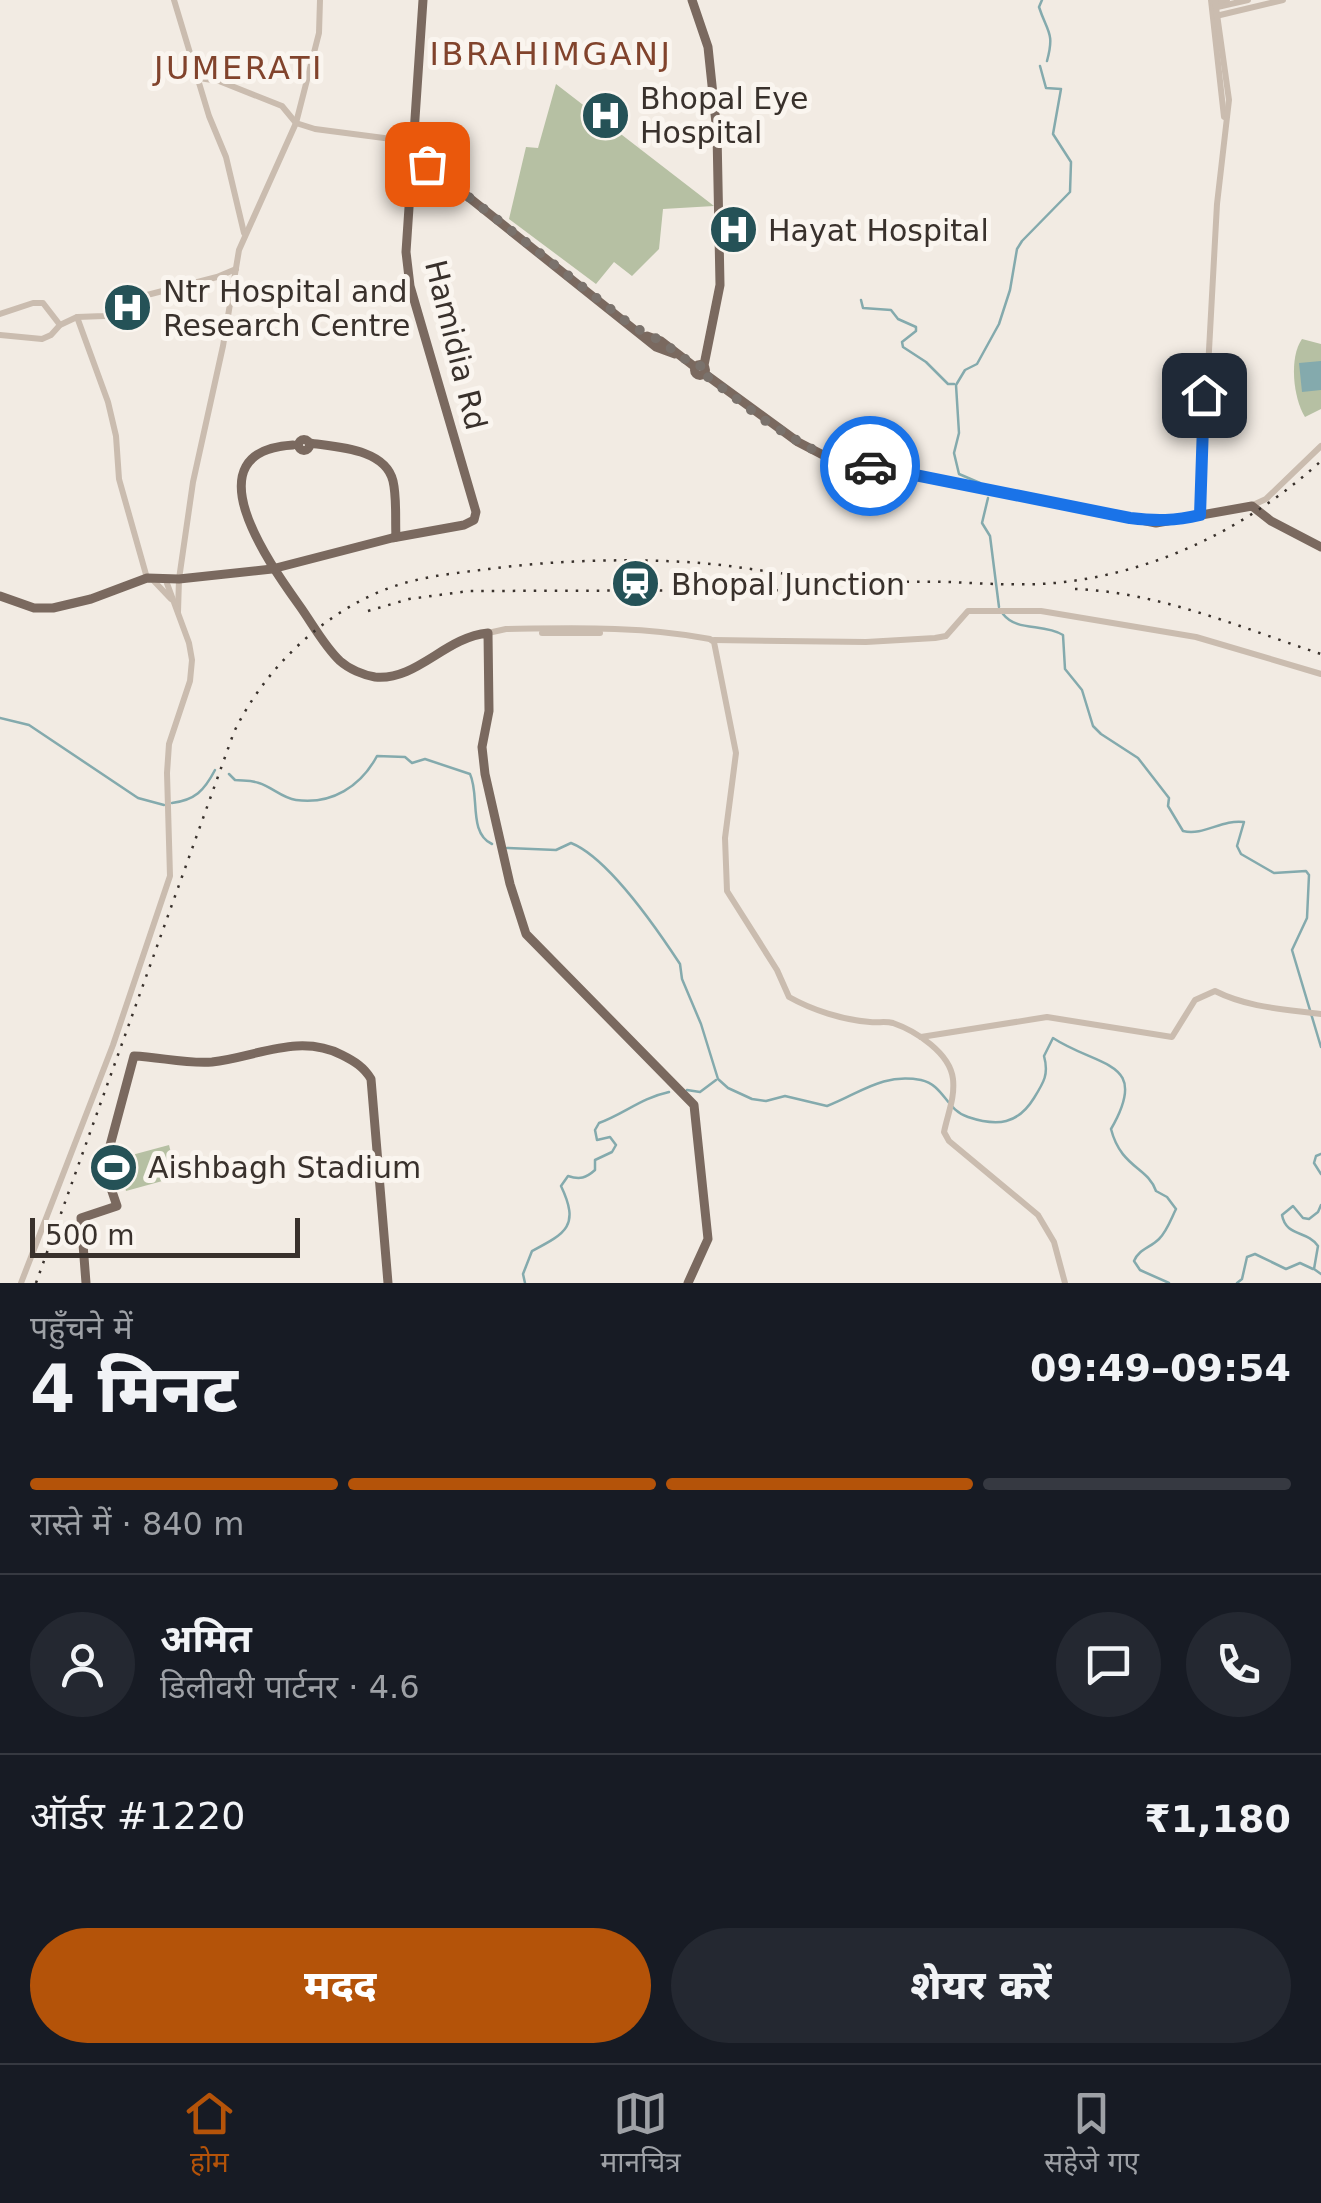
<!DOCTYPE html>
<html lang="hi">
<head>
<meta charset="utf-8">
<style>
  body { margin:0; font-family:"DejaVu Sans","Noto Sans Devanagari",sans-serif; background:#242831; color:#f1f3f6; height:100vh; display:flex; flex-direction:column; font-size:38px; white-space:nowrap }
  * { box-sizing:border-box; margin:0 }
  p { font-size:32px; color:#9ea1a6 }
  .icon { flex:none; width:55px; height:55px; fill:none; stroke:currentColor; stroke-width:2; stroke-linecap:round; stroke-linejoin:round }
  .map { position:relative; height:1283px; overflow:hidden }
  .drawer { display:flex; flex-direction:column; background:#171b24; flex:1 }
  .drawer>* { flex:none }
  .scale { position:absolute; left:30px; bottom:25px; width:270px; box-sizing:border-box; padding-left:10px; border:5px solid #39312c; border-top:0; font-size:28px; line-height:35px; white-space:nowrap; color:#39312c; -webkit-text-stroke:8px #faf5ef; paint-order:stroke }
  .pin { position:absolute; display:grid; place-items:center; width:85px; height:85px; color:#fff; margin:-42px; border-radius:20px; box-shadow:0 5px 15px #0006 }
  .courier { position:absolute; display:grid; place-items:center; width:100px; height:100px; margin:-50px; border:8px solid #1a73e8; border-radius:50%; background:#fff; color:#222; box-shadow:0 2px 12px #0007 }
  .overview em { font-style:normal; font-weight:800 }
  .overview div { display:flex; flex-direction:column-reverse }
  .overview { display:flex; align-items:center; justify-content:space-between; height:170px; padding:0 30px }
  h1 { font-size:65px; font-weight:800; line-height:75px }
  .bar { display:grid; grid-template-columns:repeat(4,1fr); gap:15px 10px; align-content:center; height:120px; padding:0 30px }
  .bar i { height:12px; border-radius:8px; background:#363941 }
  .bar .active { background:#b45309 }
  .bar p { grid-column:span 4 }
  .line { display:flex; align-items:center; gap:25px; padding:0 30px; border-top:2px solid #363941 }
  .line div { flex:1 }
  .round { display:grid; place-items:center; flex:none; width:105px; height:105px; border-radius:52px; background:#242831 }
  .button { display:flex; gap:20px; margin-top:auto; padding:20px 30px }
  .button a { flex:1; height:115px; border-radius:60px; background:#b45309; color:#fff; font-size:40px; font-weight:800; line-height:115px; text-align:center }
  .button a+a { background:#242831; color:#f1f3f6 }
  .menu { display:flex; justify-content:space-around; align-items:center; height:140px; border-top:2px solid #363941; background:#171b24; font-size:28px; color:#9ea1a6 }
  .menu a { display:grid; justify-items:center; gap:5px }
  .menu .active { color:#b45309 }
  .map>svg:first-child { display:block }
  .green { fill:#b6c0a3 }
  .water { fill:#84aaad }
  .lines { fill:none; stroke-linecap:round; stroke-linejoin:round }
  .stream { stroke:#84aaad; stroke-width:2.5 }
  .minor { stroke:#cabcaf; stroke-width:6 }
  .major { stroke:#7a695f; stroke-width:9 }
  .rail { stroke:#39312c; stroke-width:2.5; stroke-dasharray:2.5 8; stroke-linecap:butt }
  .done { stroke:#7a726c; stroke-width:10; stroke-dasharray:0 18 }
  .route { stroke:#1a73e8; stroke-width:12 }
  .labels { text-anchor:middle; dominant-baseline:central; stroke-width:10; stroke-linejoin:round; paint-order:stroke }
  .poi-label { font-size:30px; fill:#39312c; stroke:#faf5ef; text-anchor:start }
  .street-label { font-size:30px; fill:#39312c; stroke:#faf5ef }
  .neighbourhood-label { font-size:32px; letter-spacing:2.5px; fill:#81432c; stroke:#faf5ef }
</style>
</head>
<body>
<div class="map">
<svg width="1321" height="1283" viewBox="0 0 1321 1283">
  <rect width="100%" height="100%" fill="#f2ebe3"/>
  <!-- green -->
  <g class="green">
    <polygon points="556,84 714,206 663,209 659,249 632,276 614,262 596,284 509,219 526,147 538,148"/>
    <path d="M 1302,339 L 1321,344 L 1321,409 L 1305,417 C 1293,398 1289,357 1302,339 Z"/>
    <polygon points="169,1145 177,1177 126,1191 117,1159"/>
  </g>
  <!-- water -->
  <polygon class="water" points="1321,361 1321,390 1302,392 1299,363"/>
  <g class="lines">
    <!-- stream -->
    <g class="stream">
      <path d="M 1042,0 L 1039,7 C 1047,32 1055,32 1047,61"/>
      <polyline points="861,300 863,308 891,310 898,319 916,327 916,331 902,342 903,347 926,362 948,384 954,384"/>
      <polyline points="980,483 959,474 954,453 959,433 956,385 965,370 977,364 999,324 1010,290 1017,249 1022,241 1070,192 1071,162 1053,134 1061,89 1046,88 1040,66"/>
      <polyline points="988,498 982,523 990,536 999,607"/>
      <path d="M 1003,614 C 1017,632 1043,623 1063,635 L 1065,669 L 1082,690 L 1093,726 L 1101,734 L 1138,758 L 1169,798 L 1168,806 L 1183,831 C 1204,836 1222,819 1244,822 L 1237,846 L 1241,854 L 1274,873 L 1306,871 L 1309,875 L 1307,918 L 1292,950 L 1321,1047"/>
      <polyline points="0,718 29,725 138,798 164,805"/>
      <path d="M 229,774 L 235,780 C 243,781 251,780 259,783 C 272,787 282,798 296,800 C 332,805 361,786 377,756 L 405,757 L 412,763 L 425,759 L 470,774 C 480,795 468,833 492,844"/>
      <path d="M 172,803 C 195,800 204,791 215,770"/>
      <path d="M 507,848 L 556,850 L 571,843 C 609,858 657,929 680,964 L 682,979 L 701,1024 L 718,1079 L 728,1088 L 752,1099 L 766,1101 L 785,1096 L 827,1106 C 861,1093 881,1073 921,1080 C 944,1085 946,1110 968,1117 C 998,1127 1018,1124 1034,1098 C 1044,1082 1049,1074 1044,1056 L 1053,1038 C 1099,1068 1151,1060 1111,1129 C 1121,1168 1148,1167 1156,1191 L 1167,1197 L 1176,1209 C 1171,1219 1167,1231 1159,1239 C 1150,1248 1139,1249 1134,1261 L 1140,1270 L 1169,1283"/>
      <polyline points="687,1090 700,1092 716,1080"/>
      <polyline points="1321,1154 1316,1156 1314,1163 1321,1174"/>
      <path d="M 1321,1205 L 1318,1212 L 1309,1219 L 1303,1218 L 1293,1206 L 1282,1215 C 1286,1237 1307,1230 1318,1246 L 1314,1269 L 1321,1274"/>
      <path d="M 525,1283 L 523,1274 L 532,1251 C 566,1233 580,1226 561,1186 L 568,1176 C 580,1180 586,1178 595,1170 L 595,1160 L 612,1152 L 616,1145 L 610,1137 L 597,1140 L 595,1130 L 599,1123 C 624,1114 641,1098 669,1092"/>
      <polyline points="1237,1283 1242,1279 1247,1257 1255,1254 1286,1269 1300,1263 1313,1269"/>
    </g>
    <!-- minor -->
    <g class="minor">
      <polyline points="174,0 209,116 226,157 244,233"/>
      <polyline points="1211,0 1224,117"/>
      <polyline points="1213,4 1227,0"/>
      <polyline points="1213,8 1248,0"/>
      <polyline points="1216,16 1283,0"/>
      <polyline points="199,78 219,81 282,106 296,123 315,129 407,141"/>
      <polyline points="0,314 33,303 43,303 60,325"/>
      <polyline points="77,317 108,402 116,436 119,479 147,578"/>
      <polyline points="0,335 42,339 51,335 60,325 77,317 104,316 147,295 217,277 236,269"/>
      <polyline points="1253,505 1266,499 1321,446"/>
      <polyline points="1200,515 1217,204 1229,100 1215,0"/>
      <polyline points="152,579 171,599"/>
      <polyline points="178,612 179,579 193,482 223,346 239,250 296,123 319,33 320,0"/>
      <path d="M 488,633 L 506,629 C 574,628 644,626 710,639"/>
      <polyline points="542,633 600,633"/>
      <path d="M 711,640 L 714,642 L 736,753 L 725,838 L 727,891 L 777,970 L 789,997 C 812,1010 843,1020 870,1022 C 878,1023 885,1021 893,1023 C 916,1031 950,1053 953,1079 C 955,1098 948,1113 944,1132 L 949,1141 L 1038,1215 L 1054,1242 L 1065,1283"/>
      <polyline points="714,640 866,642 935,638 946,636 968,611 1041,611 1196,637 1321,674"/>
      <path d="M 921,1037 L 1047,1017 L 1172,1037 L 1195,1000 L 1215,991 C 1249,1008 1284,1009 1321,1014"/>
      <polyline points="21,1283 113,1045 170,876 167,773 169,744 190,681 192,660 189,643 165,578"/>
    </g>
    <!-- major -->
    <g class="major">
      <polyline points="692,0 708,47 717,133 720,285 704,365"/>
      <polyline points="408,154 427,164 656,347 675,354"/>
      <polyline points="647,336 661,341 695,367"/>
      <circle cx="700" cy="370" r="5.5"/>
      <polyline points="705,374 798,442 823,455 849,461 1156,523 1252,506 1271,521 1321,547"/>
      <circle cx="304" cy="445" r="5.5"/>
      <path d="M 309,443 C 335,447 385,448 393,481 C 397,498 395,519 396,537"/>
      <path d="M 293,445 C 189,451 269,563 299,605 C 312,623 324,646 340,661 C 349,669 363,675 375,677 C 417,681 445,637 488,633 L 489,711 L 482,747 L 485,774 L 510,884 L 526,934 L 694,1105 L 708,1239 L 688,1283"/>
      <polyline points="0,596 34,608 53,608 91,599 147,578 179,579 272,569 392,538 464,525 474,520 476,512 410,286 406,252 423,0"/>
      <path d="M 86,1283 L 81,1218 L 117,1206 L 104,1168 L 134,1056 C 160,1057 186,1064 212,1062 C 256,1057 299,1033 342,1055 C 354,1061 364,1067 371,1079 L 388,1283"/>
    </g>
    <!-- rail -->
    <g class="rail">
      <path d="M 1075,589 C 1159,592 1242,628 1321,654"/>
      <polyline points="368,611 409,599 469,591 825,590"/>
      <path d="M 36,1283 L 234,732 C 265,668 324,611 392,587 C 423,576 457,573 489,569 C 556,560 634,558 701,563 C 746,567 791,576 837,580 C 874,583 913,581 951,582 C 993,584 1037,587 1079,580 C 1170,566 1253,523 1321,461"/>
    </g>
  </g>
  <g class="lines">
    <!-- done -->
    <polyline class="done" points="427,164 632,326 661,341 696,367 704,365 704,374 764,420 809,448 870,466"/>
    <!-- route -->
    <path class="route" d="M 870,466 L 1130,518 C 1156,521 1175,521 1200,515 L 1204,395"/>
  </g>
  <!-- icons -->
  <defs>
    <symbol id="hospital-disc" viewBox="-11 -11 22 22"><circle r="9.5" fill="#255257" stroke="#faf5ef"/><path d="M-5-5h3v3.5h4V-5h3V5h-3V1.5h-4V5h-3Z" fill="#fff"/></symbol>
    <symbol id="station-disc" viewBox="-11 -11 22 22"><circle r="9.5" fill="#255257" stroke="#faf5ef"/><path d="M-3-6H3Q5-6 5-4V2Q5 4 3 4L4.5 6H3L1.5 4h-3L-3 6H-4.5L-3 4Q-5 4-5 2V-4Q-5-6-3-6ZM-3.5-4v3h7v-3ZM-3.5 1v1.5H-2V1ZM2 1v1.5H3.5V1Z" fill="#fff"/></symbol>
    <symbol id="stadium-disc" viewBox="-11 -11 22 22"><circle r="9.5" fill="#255257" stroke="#faf5ef"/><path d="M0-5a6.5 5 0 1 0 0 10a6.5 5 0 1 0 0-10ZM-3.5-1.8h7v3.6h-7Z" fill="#fff"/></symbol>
  </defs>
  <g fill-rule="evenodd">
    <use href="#hospital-disc" x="578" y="88" width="55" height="55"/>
    <use href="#hospital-disc" x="706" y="202" width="55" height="55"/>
    <use href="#hospital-disc" x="100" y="280" width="55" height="55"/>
    <use href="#station-disc" x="608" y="556" width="55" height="55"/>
    <use href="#stadium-disc" x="86" y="1140" width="55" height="55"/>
  </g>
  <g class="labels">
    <!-- poi labels -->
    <g class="poi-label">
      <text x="640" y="98">Bhopal Eye<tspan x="640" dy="34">Hospital</tspan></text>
      <text x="768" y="230">Hayat Hospital</text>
      <text x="163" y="291">Ntr Hospital and<tspan x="163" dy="34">Research Centre</tspan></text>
      <text x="671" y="584">Bhopal Junction</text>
      <text x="148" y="1167">Aishbagh Stadium</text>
    </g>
    <!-- street labels -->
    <g class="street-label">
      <text transform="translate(456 345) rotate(76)">Hamidia Rd</text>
    </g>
    <!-- neighbourhood labels -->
    <g class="neighbourhood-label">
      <text x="551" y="54">IBRAHIMGANJ</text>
      <text x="239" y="68">JUMERATI</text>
    </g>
  </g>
</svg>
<div class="scale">500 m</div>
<div class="pin" style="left:427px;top:164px;background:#ea580c"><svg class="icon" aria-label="bag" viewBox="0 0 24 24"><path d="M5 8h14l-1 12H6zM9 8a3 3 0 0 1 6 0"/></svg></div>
<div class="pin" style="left:1204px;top:395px;background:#1f2937"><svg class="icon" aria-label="home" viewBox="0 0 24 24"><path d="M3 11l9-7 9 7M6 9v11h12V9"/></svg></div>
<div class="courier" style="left:870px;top:466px"><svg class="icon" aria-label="car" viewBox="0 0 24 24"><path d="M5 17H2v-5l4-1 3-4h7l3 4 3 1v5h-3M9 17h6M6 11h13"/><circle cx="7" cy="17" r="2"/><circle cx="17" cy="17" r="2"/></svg></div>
</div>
<section class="drawer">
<div class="overview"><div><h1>4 मिनट</h1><p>पहुँचने में</p></div><em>09:49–09:54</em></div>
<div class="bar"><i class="active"></i><i class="active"></i><i class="active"></i><i></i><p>रास्ते में · 840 m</p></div>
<div class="line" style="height:180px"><a class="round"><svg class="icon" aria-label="person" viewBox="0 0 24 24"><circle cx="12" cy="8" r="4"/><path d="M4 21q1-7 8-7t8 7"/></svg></a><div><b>अमित</b><p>डिलीवरी पार्टनर · 4.6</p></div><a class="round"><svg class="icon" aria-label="chat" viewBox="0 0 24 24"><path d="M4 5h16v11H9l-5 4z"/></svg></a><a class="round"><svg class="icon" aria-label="phone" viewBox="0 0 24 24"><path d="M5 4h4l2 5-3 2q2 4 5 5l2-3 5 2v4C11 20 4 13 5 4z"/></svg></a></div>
<div class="line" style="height:130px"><div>ऑर्डर #1220</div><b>₹1,180</b></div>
<div class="button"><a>मदद</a><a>शेयर करें</a></div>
</section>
<nav class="menu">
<a class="active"><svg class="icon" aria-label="home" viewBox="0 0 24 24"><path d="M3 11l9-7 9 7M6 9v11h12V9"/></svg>होम</a>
<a><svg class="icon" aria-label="map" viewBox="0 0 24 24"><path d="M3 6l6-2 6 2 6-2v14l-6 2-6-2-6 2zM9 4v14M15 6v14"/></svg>मानचित्र</a>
<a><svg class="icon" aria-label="saved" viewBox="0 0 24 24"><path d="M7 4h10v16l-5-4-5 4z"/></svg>सहेजे गए</a>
</nav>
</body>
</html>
